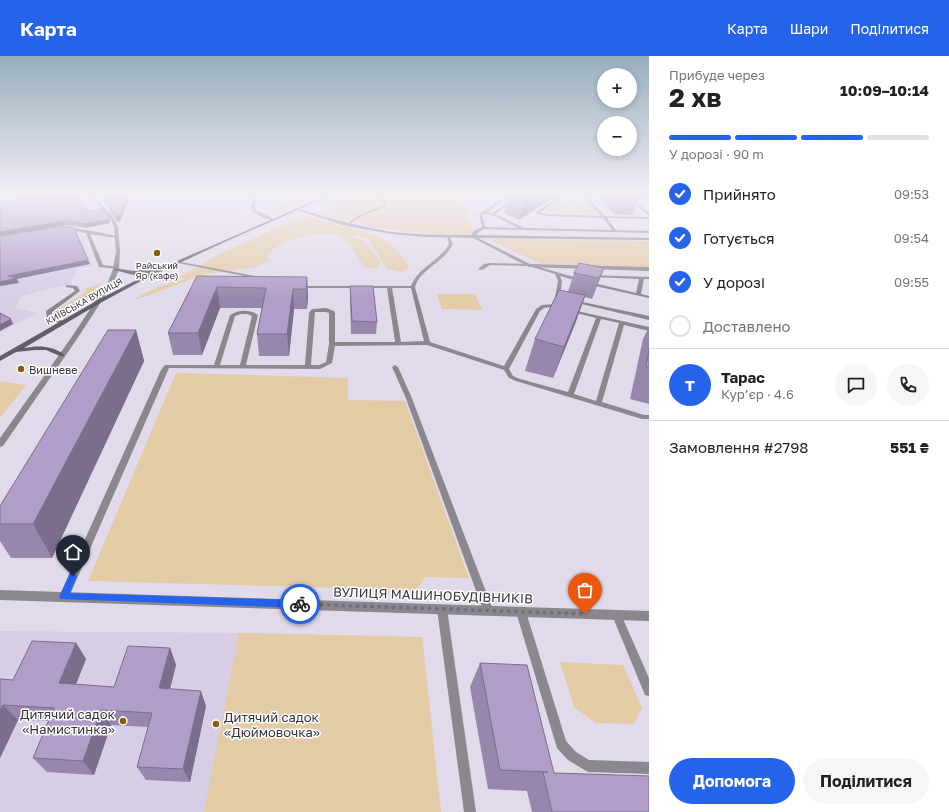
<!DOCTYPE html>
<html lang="uk">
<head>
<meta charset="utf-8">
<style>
  body { margin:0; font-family:"Golos Text",sans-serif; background:#f6f6f6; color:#222; height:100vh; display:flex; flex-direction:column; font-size:15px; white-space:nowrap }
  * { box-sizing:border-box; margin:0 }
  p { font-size:13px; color:#767676 }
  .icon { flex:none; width:22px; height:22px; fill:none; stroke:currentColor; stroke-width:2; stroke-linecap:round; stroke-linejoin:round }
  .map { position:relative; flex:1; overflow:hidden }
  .side { display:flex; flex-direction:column; background:#fff; width:300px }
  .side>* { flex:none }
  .controls { position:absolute; left:597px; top:12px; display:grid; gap:8px }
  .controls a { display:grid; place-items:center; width:40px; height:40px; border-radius:50%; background:#fff; box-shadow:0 2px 6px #0003; font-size:20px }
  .pin { position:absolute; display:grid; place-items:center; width:34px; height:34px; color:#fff; margin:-41px -17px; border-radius:50% 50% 50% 0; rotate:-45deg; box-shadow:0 0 4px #0007 }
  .pin .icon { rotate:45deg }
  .courier { position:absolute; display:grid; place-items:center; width:40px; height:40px; margin:-20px; border:3px solid #2563eb; border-radius:50%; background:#fff; color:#222; box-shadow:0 1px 5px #0007 }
  .overview em { font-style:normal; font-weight:700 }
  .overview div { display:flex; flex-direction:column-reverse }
  .overview { display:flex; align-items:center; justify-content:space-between; height:68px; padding:0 20px }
  h1 { font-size:26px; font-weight:700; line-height:30px }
  .bar { display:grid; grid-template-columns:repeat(4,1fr); gap:6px 4px; align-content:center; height:48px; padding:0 20px }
  .bar i { height:5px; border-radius:3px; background:#e0e0e0 }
  .bar .current { background:#2563eb }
  .bar p { grid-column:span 4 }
  .line { display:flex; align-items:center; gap:10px; padding:0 20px; border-top:1px solid #e0e0e0 }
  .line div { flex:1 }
  .round { display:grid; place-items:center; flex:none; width:42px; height:42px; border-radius:21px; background:#f6f6f6 }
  ol { padding:0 20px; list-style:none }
  li { display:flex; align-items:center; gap:12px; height:44px }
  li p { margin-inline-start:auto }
  li .icon { padding:4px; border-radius:50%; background:#2563eb; color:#fff; stroke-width:4 }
  li:last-child { color:#767676 }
  li i { width:22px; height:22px; border:2px solid #e0e0e0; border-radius:50% }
  .cta { display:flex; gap:8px; margin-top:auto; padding:8px 20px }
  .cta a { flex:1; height:46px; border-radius:24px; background:#2563eb; color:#fff; font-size:16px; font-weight:700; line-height:46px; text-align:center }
  .cta a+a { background:#f6f6f6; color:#222 }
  header { display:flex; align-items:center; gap:24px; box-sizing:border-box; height:56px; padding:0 20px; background:#2563eb; color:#fff }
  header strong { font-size:19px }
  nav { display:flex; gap:22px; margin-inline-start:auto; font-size:14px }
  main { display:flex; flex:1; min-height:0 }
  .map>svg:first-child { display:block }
  .built { fill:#d7cde5 }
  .green { fill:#e3cba6 }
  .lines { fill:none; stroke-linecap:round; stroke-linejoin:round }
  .stream { stroke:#968367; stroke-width:2 }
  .service { fill:#8a878e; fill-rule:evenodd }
  .minor { fill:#8a878e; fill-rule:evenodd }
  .tertiary { fill:#8a878e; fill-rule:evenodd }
  .secondary { fill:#625e68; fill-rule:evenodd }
  .wall { fill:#9787ac }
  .shaded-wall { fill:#7b6e8c }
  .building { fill:#b09dc8; stroke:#7b6e8c }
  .route { fill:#2563eb }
  .done { stroke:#726f79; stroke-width:4; stroke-dasharray:0 7.2 }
  .poi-dot { fill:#885e00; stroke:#fff; stroke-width:1.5 }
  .labels { text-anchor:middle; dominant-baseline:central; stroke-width:3; stroke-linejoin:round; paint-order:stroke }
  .far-poi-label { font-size:9px; fill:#37353b; stroke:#fff }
  .far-street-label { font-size:9px; fill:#37353b; stroke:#fff }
  .poi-label { font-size:11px; fill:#37353b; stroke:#fff; text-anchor:start }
  .near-street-label { font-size:13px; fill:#37353b; stroke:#fff }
  .near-poi-label { font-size:13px; fill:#37353b; stroke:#fff; text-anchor:end }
</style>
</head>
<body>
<header>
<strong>Карта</strong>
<nav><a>Карта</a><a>Шари</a><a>Поділитися</a></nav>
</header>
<main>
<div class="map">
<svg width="649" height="756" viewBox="0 0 649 756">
  <rect width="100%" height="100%" fill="#e1daeb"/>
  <!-- built -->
  <g class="built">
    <polygon points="82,140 93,156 70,161 93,210 78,212 70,228 21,240 15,252 36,257 0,277 0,150"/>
    <polygon points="127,143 245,143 248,153 215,154 174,168 125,169 122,161"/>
    <polygon points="0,575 239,577 422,581 441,756 0,756"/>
  </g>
  <!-- green -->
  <g class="green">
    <polygon points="262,138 315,138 278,156 268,157 294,145"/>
    <path d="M 352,138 L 459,138 L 473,175 L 471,178 L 467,179 C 431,178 396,176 361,168 L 359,165 L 351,164 L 347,165 L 327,159 L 335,155 L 328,154 L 334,150 L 328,149 Z"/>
    <polygon points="560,145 569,145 577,158 551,156 546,154"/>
    <polygon points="572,146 588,146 598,158 580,158"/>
    <path d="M 301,161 C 314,161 323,165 335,168 C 369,178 387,176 408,209 L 407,214 L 401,216 L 387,213 L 368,183 L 357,179 L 353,181 L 364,185 L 380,205 L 378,211 L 372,213 L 364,211 C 358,202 352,188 344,183 C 327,171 278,182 268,199 L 269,205 L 256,211 L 205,218 L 147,240 L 132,244 L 160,230 L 185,223 L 181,220 L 222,197 Z"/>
    <polygon points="489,183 649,185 649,211 541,208"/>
    <path d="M 100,228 C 93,238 67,260 54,256 L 82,239 L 86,236 L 86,232 Z"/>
    <polygon points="437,238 475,238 482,254 442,253"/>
    <polygon points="176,317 348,322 348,344 405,345 469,522 425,521 417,534 88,525"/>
    <polygon points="0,325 26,329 0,362"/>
    <polygon points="239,577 422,581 441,756 204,756"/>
    <polygon points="560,606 623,609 642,652 634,668 596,667 574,651"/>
  </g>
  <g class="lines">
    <!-- stream -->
    <polyline class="stream" points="351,166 362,159 386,149 381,138"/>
    <!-- service -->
    <g class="service">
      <polygon points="562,138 566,138 540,157 547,158 601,160 581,138 584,138 605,160 649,161 649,163 607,162 616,174 649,175 649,177 484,173 482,172 484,171 518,172 492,159 492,157 493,157 524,172 612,174 603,162 547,160 536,158 536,156"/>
      <polygon points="624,138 628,138 649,157 649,160"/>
      <polygon points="640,138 643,138 649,142 649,145"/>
      <polygon points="64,171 87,174 117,180 117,182 116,182 90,178 103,209 119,211 119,213 99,211 86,177 64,173"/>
      <path d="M 447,180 L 449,180 L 453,188 C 444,207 421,212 415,231 L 430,286 L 504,310 L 536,253 L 542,249 L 557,248 L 557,250 L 544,252 L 540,255 L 509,313 L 513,320 L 520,323 L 568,336 L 596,262 L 568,255 L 568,253 L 649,271 L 649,275 L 624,269 L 602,346 L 644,359 L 649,359 L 649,363 L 642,363 L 516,325 L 509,322 L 504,314 L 427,289 L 335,290 L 332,307 L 320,313 L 169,312 L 69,541 L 67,544 L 64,545 L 61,544 L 59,541 L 161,314 L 165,309 L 214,309 L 230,259 C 238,254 250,253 258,259 L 246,309 L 305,309 L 309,257 L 311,254 L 313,253 L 326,252 L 334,255 L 335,257 L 335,286 L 395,286 L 387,232 L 308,232 L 296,229 L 298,228 L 308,230 L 411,230 C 418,211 440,205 449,188 ZM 392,232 L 411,232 L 424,285 L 401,286 ZM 315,256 L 326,256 L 329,257 L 329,288 L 326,306 L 319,309 L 311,309 ZM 241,258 L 247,258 L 252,260 L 240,309 L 220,309 L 235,260 ZM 601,263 L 619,267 L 596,345 L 574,338 Z"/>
      <polygon points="176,205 260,221 262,222 260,223 178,207 176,207"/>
      <path d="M 490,207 L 529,208 L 598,228 L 636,237 L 639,223 L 592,221 L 590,220 L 592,219 L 649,221 L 649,223 L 644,223 L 641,238 L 649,240 L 649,242 L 595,230 L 560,220 L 562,225 L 560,241 L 563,242 C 562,244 556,244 555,242 L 558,225 L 555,218 L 529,210 L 490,209 L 482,214 L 478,213 L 484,208 Z"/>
      <polygon points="66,229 77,230 80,235 52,256 52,260 65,266 66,267 63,269 47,262 46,255 75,235 73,232 66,231"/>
      <polygon points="573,244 649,260 649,264 573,246"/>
      <polygon points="395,309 398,311 411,340 493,554 491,557 488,558 485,557 483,554 405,340 392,311"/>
      <polygon points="442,549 445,550 447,553 476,756 464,756 437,553 439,550"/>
      <polygon points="521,552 524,553 526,556 566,685 576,696 589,704 649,706 649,718 588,716 568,704 557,692 516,556 518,553"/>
      <polygon points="617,555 620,556 649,622 649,640 645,639 612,559 614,556"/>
    </g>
    <!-- minor -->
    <g class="minor">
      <polygon points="255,138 259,138 255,149 256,154 272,162 272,164 263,162 252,155 251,149"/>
      <path d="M 509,138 L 513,138 L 488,156 L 492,157 L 519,138 L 523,138 L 494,159 L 485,158 L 482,159 L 486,172 L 479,176 L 476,179 L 649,182 L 649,184 L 478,182 L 530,208 L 649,211 L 649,215 L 529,211 L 473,182 L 425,181 L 392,178 L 342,169 L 294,153 L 297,152 C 329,162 360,171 392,176 C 418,179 445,179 471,179 L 475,174 L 482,171 L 479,158 Z"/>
      <polygon points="0,534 649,555 649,565 0,544"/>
    </g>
    <!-- tertiary -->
    <polygon class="tertiary" points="88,138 92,138 113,161 118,171 120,195 119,213 114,226 77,283 3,390 0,391 0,382 71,282 108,226 113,213 116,195 114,171 110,162"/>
    <!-- secondary -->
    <path class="secondary" d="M 330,138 L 334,138 L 227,185 L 143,224 L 102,246 L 24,292 C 39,289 52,290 64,298 L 64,300 L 60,300 L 46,294 L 35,294 L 16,296 L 0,305 L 0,300 L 98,244 L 150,217 L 134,219 L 114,214 L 114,212 L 134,215 L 152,213 L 154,215 Z"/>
  </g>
  <!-- wall -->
  <g class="wall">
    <polygon points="18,138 75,138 87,155 110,167 85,172 66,169 20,145 54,138 19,142"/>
    <polygon points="102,138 131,138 120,165 117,166 110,156 109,151 103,143"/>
    <polygon points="508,138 558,138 519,164 504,157"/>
    <polygon points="594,138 641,138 633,159 614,158"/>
    <polygon points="604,212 592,243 585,241 575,268 553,322 525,315 535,283 568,236 574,217"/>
    <polygon points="197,220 307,221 308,241 307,253 294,253 289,300 259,300 257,278 262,252 220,252 202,299 173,299 168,277"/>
    <polygon points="350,230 377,266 376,278 351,278 350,242"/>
    <polygon points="649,271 649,348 630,343 643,283"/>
    <polygon points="136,274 144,305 52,502 11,502 0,485 0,450"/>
    <polygon points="76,587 86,603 76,628 114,631 170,592 176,609 170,633 206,650 190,726 146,724 137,711 148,671 111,669 94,719 47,716 33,702 49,665 18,664 0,702 0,623 13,624"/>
    <polygon points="480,607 554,717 649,756 532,756 527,735 488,733 470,631"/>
  </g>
  <!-- shaded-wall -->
  <g class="shaded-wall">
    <polygon points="18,138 62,138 19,142"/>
    <polygon points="128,138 131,138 120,165 117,166 116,160"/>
    <polygon points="526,138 558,138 519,164"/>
    <polygon points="110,163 110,167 85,172 84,168"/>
    <polygon points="65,165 66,169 0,180 0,176"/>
    <polygon points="88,204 90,208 17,223 19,227 0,230 0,226 8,220"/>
    <polygon points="604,212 596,232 592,243 599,222"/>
    <polygon points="307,221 308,241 307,253 306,233"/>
    <polygon points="217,231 220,252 202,299 198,277"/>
    <polygon points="293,233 294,253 289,300 287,278"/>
    <polygon points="585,239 575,268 553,322 564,291"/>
    <polygon points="11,263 13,268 0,275 0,269"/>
    <polygon points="136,274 144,305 52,502 33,468"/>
    <polygon points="76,587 86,603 70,643 59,627"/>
    <polygon points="170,592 176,609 166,648 159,632"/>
    <polygon points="201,635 206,650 190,726 183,713"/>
    <polygon points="3,649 18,664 0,702 0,655"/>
    <polygon points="101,654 111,669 94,719 83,705"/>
  </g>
  <!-- building -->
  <g class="building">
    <polygon points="61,138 75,138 87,155 102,153 110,163 84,168 65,165 0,176 0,146 20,145 19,143"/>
    <polygon points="101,138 128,138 119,160 116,160 109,150 111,150"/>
    <polygon points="65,170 74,172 88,204 8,220 17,222 0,226 0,180"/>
    <polygon points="579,207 604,212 599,222 574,217"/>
    <polygon points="197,220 307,221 306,233 293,233 287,278 257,278 266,232 217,231 198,277 168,277"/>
    <polygon points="350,230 373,230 377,266 352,265"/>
    <polygon points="559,234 585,239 564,291 535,283"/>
    <polygon points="0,257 11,263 0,269"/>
    <polygon points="108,274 136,274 33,468 0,468 0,450"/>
    <polygon points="649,293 649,311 646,311"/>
    <polygon points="32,585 76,587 59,627 114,631 128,590 170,592 159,632 201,635 183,713 137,711 152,657 101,654 83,705 33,702 54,652 3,649 0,655 0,623 13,624"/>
    <polygon points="480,607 527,609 554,717 649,720 649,756 552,756 543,716 548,716 500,714"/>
  </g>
  <!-- sky -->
  <linearGradient id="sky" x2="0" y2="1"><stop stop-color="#97aebc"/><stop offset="0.57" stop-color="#f2eef6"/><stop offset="1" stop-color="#f2eef6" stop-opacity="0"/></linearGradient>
  <rect width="649" height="243" fill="url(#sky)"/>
  <!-- route -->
  <polygon class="route" points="73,516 77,520 70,537 300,544 303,545 305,548 303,551 300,552 61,543 59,541 70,517"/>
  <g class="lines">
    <!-- done -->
    <polyline class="done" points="300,548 585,558"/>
  </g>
  <!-- markers -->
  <g class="poi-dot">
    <circle cx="157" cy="197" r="4"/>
    <circle cx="21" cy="313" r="4"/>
    <circle cx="123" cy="665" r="4"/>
    <circle cx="216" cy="668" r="4"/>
  </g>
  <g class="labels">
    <!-- far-poi labels -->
    <g class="far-poi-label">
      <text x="157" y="209">Райський<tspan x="157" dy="10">Яр (кафе)</tspan></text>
    </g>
    <!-- far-street labels -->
    <g class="far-street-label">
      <text transform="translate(84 245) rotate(-29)">КИЇВСЬКА ВУЛИЦЯ</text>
    </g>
    <!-- poi labels -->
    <g class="poi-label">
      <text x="29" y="313">Вишневе</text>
    </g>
    <!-- near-street labels -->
    <g class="near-street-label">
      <text transform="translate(433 539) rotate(2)">ВУЛИЦЯ МАШИНОБУДІВНИКІВ</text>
    </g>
    <!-- near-poi labels -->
    <g class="near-poi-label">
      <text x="115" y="658">Дитячий садок<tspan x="115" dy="15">«Намистинка»</tspan></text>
      <text x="224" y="661" text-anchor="start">Дитячий садок<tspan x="224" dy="15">«Дюймовочка»</tspan></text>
    </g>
  </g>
</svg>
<div class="controls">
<a>+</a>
<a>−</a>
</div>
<div class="pin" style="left:585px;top:558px;background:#ea580c"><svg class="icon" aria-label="bag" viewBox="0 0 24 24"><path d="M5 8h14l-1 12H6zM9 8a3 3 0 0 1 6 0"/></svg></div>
<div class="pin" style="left:73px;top:520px;background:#1f2937"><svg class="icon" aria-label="home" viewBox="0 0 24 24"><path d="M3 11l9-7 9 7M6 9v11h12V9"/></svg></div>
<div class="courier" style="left:300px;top:548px"><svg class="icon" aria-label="bike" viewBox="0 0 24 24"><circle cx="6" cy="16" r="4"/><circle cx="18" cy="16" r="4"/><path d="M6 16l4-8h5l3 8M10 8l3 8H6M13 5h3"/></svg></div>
</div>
<section class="side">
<div class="overview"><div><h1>2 хв</h1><p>Прибуде через</p></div><em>10:09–10:14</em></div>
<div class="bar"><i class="current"></i><i class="current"></i><i class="current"></i><i></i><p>У дорозі · 90 m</p></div>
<ol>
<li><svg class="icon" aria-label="check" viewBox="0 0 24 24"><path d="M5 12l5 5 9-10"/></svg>Прийнято<p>09:53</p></li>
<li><svg class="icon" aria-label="check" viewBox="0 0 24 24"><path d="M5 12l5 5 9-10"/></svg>Готується<p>09:54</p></li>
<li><svg class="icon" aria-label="check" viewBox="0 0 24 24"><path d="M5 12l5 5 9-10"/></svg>У дорозі<p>09:55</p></li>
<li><i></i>Доставлено</li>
</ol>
<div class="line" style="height:72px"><b class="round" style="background:#2563eb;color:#fff">Т</b><div><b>Тарас</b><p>Кур’єр · 4.6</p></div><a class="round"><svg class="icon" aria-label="chat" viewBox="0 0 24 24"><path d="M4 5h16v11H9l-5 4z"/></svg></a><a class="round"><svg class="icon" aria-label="phone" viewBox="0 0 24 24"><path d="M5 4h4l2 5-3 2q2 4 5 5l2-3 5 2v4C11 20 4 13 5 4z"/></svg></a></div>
<div class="line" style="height:52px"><div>Замовлення #2798</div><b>551 ₴</b></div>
<div class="cta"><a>Допомога</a><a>Поділитися</a></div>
</section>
</main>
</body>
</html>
